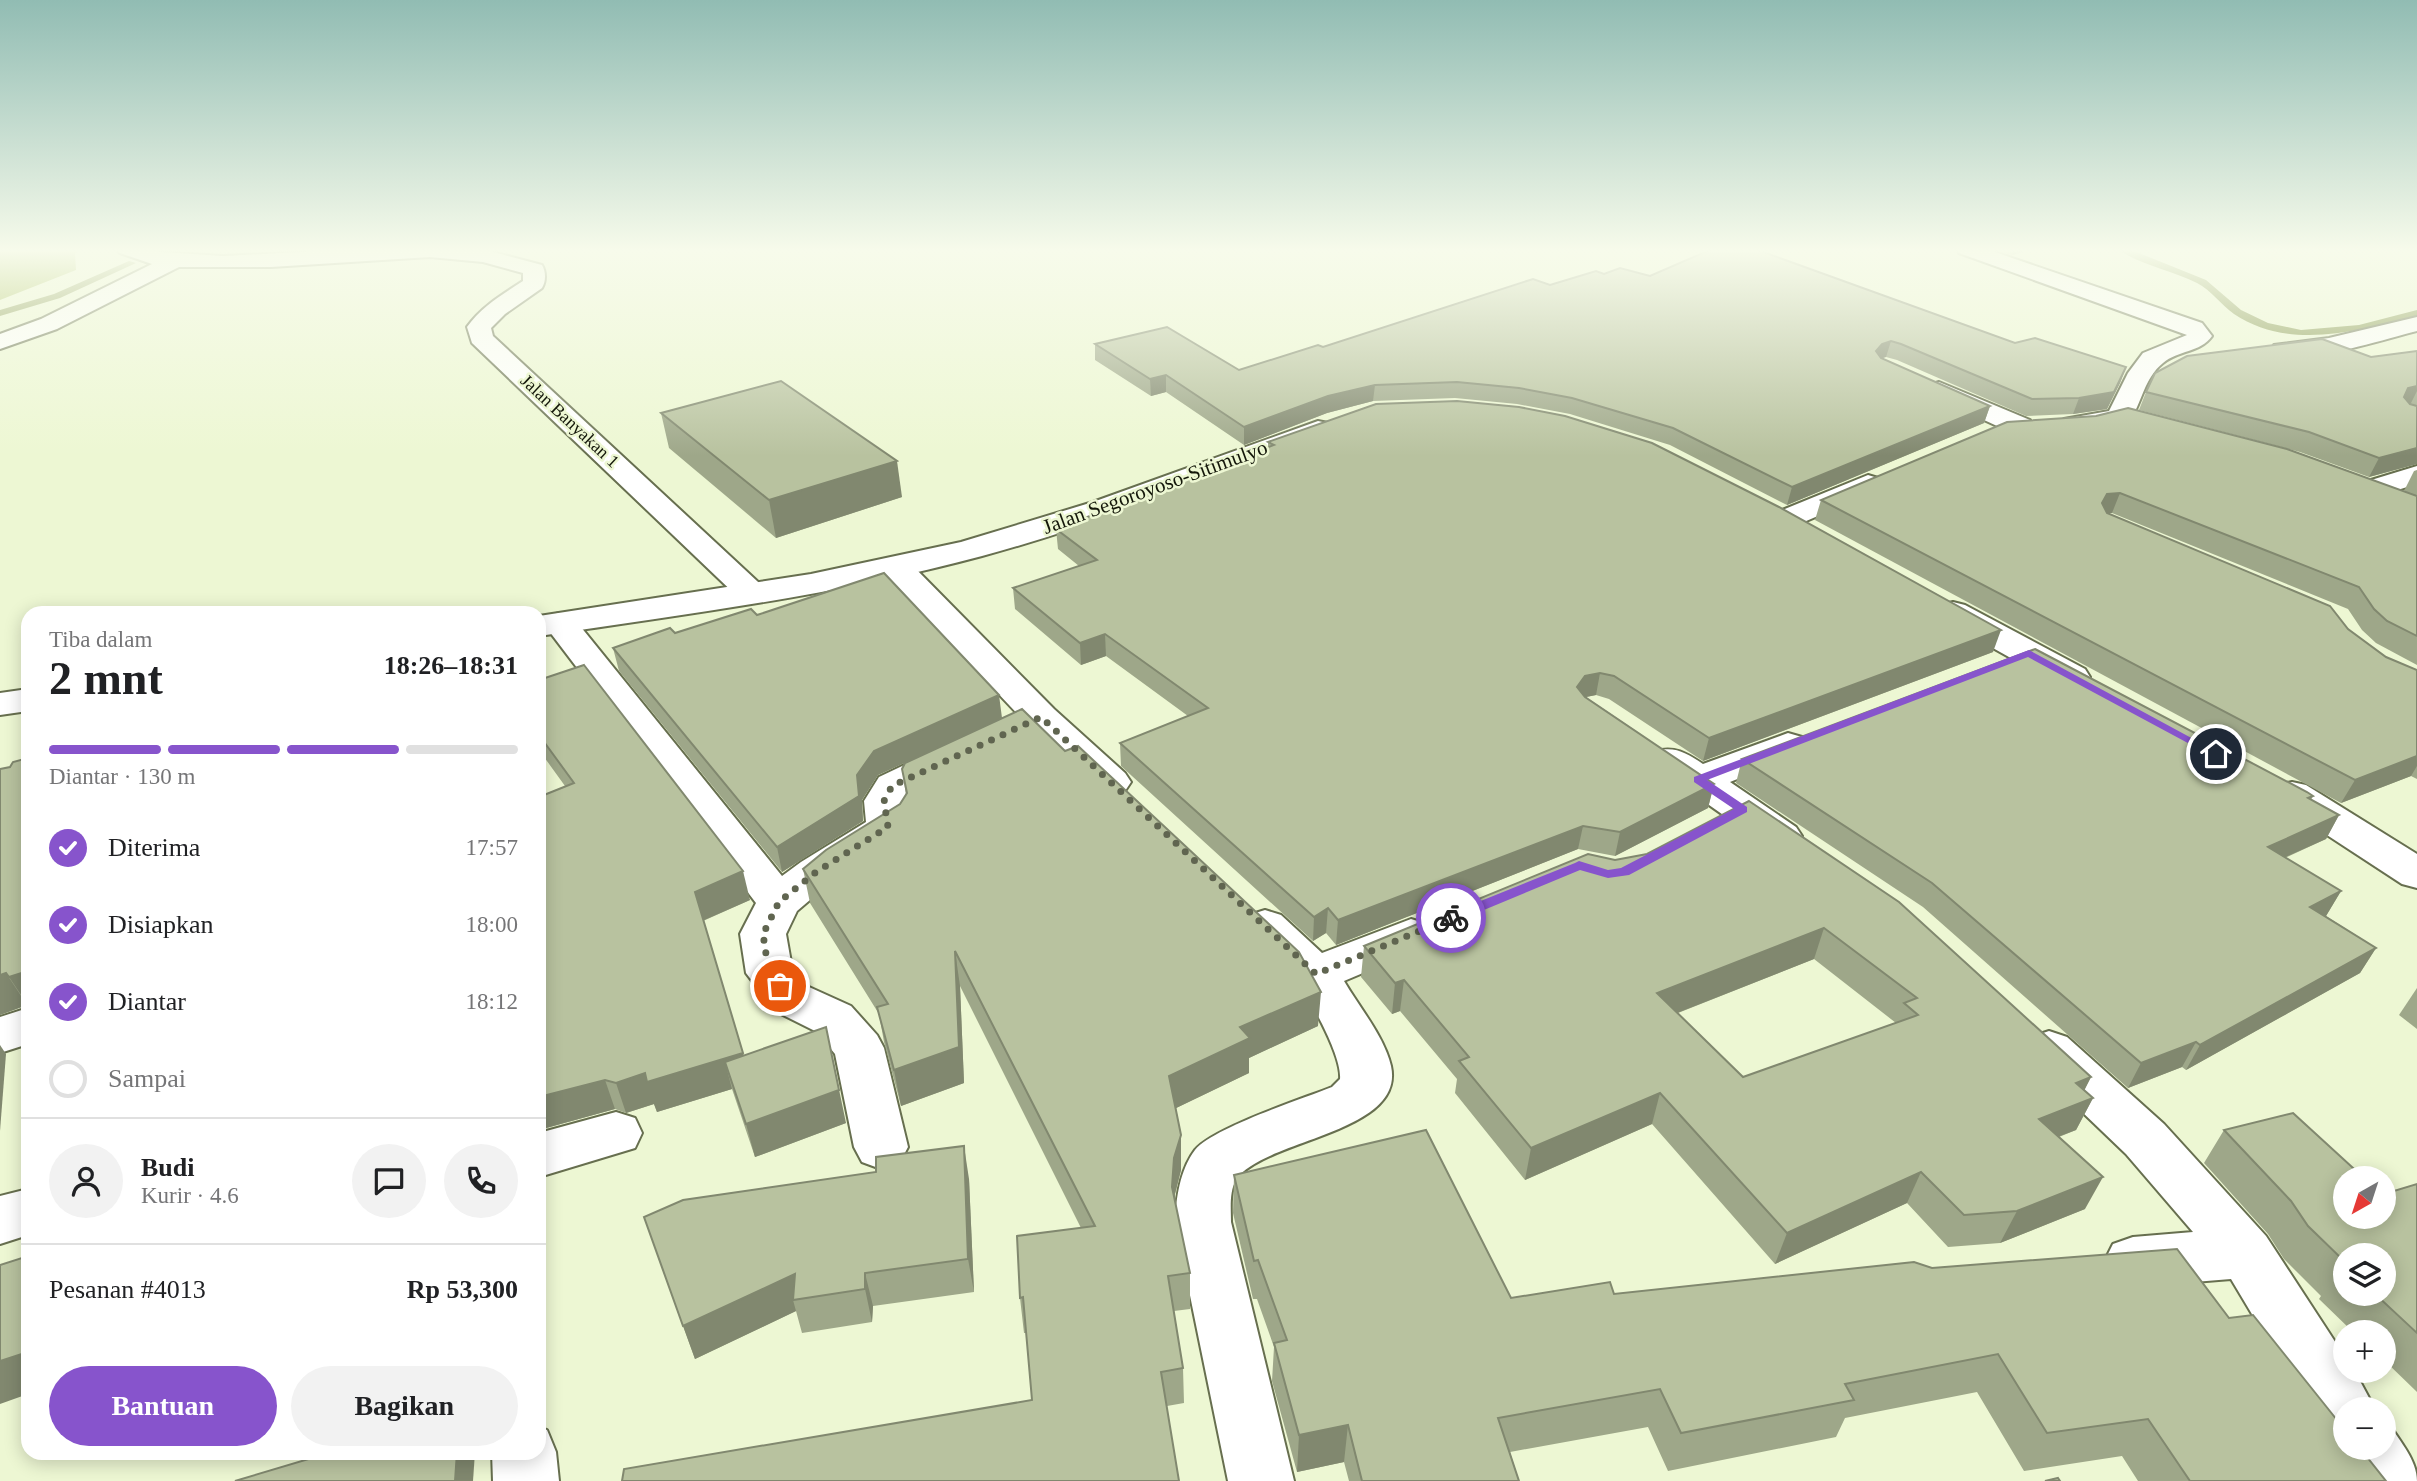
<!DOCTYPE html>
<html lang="id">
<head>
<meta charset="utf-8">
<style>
  body { margin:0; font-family:Georgia,serif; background:#f2f2f2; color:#202124; height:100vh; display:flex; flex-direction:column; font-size:26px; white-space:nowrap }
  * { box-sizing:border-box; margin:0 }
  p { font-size:23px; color:#757577 }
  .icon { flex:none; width:38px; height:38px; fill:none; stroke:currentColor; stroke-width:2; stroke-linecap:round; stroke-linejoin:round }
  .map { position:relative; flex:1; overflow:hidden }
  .side { position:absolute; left:21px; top:606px; width:525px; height:854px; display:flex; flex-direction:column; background:#fff; border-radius:21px; box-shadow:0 4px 18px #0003 }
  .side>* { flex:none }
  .needle { width:46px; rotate:219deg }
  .tools { position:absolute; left:2333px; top:1166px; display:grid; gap:14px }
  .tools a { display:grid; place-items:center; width:63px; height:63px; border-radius:50%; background:#fff; box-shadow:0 4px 18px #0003; font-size:35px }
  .pin { position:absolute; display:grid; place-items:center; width:60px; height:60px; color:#fff; margin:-30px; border:4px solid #fff; border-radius:50%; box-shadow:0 2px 7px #0007 }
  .courier { position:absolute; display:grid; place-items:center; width:70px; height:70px; margin:-35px; border:5px solid #8754cc; border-radius:50%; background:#fff; color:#222; box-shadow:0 2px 9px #0007 }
  .head em { font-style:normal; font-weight:700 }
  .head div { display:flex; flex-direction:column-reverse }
  .head { display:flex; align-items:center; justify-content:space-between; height:119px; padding:0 28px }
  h1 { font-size:46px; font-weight:700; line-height:52px }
  .bar { display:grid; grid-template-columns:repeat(4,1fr); gap:10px 7px; align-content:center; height:84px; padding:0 28px }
  .bar i { height:9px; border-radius:5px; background:#e0e0e0 }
  .bar .on { background:#8754cc }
  .bar p { grid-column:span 4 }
  .line { display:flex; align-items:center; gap:18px; padding:0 28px; border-top:2px solid #e0e0e0 }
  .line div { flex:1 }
  .round { display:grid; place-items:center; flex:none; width:74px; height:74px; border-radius:37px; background:#f2f2f2 }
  ol { padding:0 28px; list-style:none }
  li { display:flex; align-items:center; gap:21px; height:77px }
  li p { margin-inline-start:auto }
  li .icon { padding:7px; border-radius:50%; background:#8754cc; color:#fff; stroke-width:4 }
  li:last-child { color:#757577 }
  li i { width:38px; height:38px; border:4px solid #e0e0e0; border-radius:50% }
  .button { display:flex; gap:14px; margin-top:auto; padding:14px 28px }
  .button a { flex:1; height:80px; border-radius:42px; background:#8754cc; color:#fff; font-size:28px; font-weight:700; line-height:80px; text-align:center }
  .button a+a { background:#f2f2f2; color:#202124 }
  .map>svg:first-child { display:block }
  .forest { fill:#a2b954 }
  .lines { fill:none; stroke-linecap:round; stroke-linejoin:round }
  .stream { fill:#819348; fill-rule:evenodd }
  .minor-casing { stroke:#676f4f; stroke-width:4 }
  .secondary-casing { stroke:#676f4f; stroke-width:4 }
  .minor { fill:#fff; fill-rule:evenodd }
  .secondary { fill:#fff; fill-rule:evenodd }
  .wall { fill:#9ea789; fill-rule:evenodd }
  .shaded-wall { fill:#81886f }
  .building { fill:#b8c29f; stroke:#81886f; stroke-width:2; fill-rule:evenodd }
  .route { fill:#8754cc }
  .done { stroke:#606550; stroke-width:7; stroke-dasharray:0 12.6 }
  .labels { text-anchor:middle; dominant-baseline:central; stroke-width:5; stroke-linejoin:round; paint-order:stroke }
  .far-street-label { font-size:18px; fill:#14170a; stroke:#edf7d3 }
  .street-label { font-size:21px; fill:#14170a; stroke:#edf7d3 }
</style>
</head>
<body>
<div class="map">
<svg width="2417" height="1481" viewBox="0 0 2417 1481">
  <rect width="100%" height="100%" fill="#edf7d3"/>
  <!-- forest -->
  <polygon class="forest" points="0,249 78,249 75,254 76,270 0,300"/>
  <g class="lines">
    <!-- stream -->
    <g class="stream">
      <path d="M 2118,249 L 2129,249 L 2206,280 L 2241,310 L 2268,323 L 2301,330 L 2359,325 L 2417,310 L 2417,316 C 2358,331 2289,351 2234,314 C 2221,305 2211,290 2197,283 C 2174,271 2137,264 2118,249 Z"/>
      <polygon points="129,261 136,263 60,298 0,316 0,310 54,294"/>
    </g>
    <defs>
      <g id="minor">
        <path d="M 117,249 L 223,256 L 357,249 L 482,249 L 542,265 C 546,272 546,281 542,288 L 505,314 L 491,328 L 493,336 L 770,593 L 765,600 L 753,603 L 741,600 L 472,343 L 467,327 C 481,307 503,294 523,281 L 523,273 L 483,262 L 430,257 L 271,267 L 179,267 L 57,329 L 0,349 L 0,334 L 41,319 L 152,264 L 120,253 Z"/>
        <path d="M 1956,249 L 1986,249 L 2202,323 L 2212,336 C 2200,353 2178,350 2163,363 C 2144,378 2142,403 2129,422 C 2109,429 2086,436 2064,431 L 2060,425 L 2064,419 L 2109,411 L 2128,373 L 2143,353 L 2187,335 L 1959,253 Z"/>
        <path d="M 2417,317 L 2417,331 C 2381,340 2309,364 2274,355 L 2271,350 L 2274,345 L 2329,338 Z"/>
        <polygon points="1939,382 2030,420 2034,426 2030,432 2020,434 2010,432 1930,395 1926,390 1930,385"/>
        <polygon points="2417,466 2417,484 2368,499 2358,496 2353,490 2358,484"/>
        <polygon points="1868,475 1878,478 1883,484 1878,490 1797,525 1786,528 1775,525 1771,519 1775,513"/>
        <polygon points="897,558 908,561 1054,709 1125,773 1131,782 1125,791 1111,794 1097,791 1028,725 886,575 881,568 886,561"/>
        <polygon points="560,613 572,616 782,876 801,862 866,822 864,801 879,777 936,750 950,746 964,750 970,758 964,766 908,794 904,801 909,827 903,836 831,882 797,911 786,934 792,968 809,987 851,1006 877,1035 884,1048 908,1147 900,1162 881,1169 862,1162 854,1147 835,1054 817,1032 775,1011 746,973 740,934 756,903 543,623 548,616"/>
        <path d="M 1788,733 L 1802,737 L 1807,745 L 1802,753 L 1730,782 L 1796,827 L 1802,836 L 1796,845 L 1781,849 L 1766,845 L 1655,767 L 1649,759 L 1655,751 C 1676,746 1686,753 1703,764 Z"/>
        <path d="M 1265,910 L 1281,915 L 1322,953 L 1411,919 L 1427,924 L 1434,935 L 1427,946 L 1344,981 C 1359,1007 1384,1036 1391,1066 C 1406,1134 1262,1139 1236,1180 C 1229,1192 1231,1209 1231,1222 L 1294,1481 L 1228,1481 L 1175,1222 C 1176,1198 1180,1170 1195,1150 C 1213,1128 1302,1099 1332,1087 L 1340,1079 C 1342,1057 1313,1004 1299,985 C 1282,964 1257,950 1242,926 L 1249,915 Z"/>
        <polygon points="28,1008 28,1044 0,1053 0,1017"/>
        <path d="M 2049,1031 L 2067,1037 L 2164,1124 L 2266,1236 L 2345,1357 L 2345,1370 L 2354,1370 L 2375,1409 L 2345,1409 L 2345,1447 L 2384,1447 L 2384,1423 L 2390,1425 C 2400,1442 2417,1460 2417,1481 L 2351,1481 L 2335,1447 L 2338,1439 L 2323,1433 L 2231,1279 L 2133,1287 L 2113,1280 L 2104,1262 L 2113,1244 L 2133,1237 L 2193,1232 L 2126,1154 L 2031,1063 L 2024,1050 L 2031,1037 Z"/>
        <polygon points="616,1112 635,1118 642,1133 635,1148 539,1177 539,1133"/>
        <polygon points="28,1189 28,1235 0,1244 0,1196"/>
        <polygon points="539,1427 547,1430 556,1452 559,1481 493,1481 492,1452 539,1452"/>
      </g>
      <g id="secondary">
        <path d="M 1318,421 L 1328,423 L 1332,429 L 1328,435 C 1214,478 1100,524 982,556 C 837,595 688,614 539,636 L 539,616 L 811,574 L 961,542 L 1093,502 Z"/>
        <polygon points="1953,602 1965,605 2085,669 2090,677 2085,685 2072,688 2059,685 1941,619 1936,612 1941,605"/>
        <polygon points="28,689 28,711 0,715 0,693"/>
        <polygon points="2292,782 2306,785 2417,854 2417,888 2402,884 2278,803 2272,794 2278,785"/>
      </g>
    </defs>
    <!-- minor casing -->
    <use href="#minor" class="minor-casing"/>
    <!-- secondary casing -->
    <use href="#secondary" class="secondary-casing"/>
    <!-- minor -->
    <use href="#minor" class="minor"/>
    <!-- secondary -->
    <use href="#secondary" class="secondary"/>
  </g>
  <!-- wall -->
  <g class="wall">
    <polygon points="1995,249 2035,249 2012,255"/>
    <polygon points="1604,274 1650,276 2015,343 2126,367 2120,383 2107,409 2073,414 2026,416 1897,360 1886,357 1881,358 1990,406 1984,423 1787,505 1670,445 1570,414 1517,404 1455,398 1373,401 1327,413 1244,445 1166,392 1151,396 1095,360 1095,344 1239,370 1550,285"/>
    <polygon points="2417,351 2417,464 2369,477 2300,452 2139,410 2146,392"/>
    <polygon points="661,413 902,497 776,538 669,448"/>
    <polygon points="2007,422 2404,491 2414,471 2417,470 2417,665 2376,643 2362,630 2348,609 2112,513 2107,513 2348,629 2386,657 2417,670 2417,779 2411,776 2341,803 1815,520 1821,500"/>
    <polygon points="1268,442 1993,652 1703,761 1609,699 1596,695 1586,697 1714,784 1708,808 1615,856 1578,849 1336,945 1326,933 1313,941 1121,766 1120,743 1188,716 1106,656 1081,665 1015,609 1013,588 1079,566 1058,549 1056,529 1268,448"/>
    <polygon points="675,633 1002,718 878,775 862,800 863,821 782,872 619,671 613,648"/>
    <polygon points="539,680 750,900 703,921 744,1056 846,1123 755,1157 732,1089 657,1112 654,1104 626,1113 615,1109 539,1130 565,786 539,750"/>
    <polygon points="28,758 28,1006 27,1005 0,1015 0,769 10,767"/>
    <polygon points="1742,759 2313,796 2311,800 2339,815 2326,839 2285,858 2341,891 2326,916 2376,948 2360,973 2186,1070 2182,1067 2128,1088 1923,907 1736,783"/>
    <polygon points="902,769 1318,1026 1249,1058 1249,1073 1176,1108 1181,1135 1181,1170 1175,1194 1175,1201 1190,1273 1190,1309 1174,1311 1183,1368 1184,1403 1167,1406 1032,1400 1026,1333 1024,1333 1020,1298 1081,1228 960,986 964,1083 901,1106 884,1042 879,1014 810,903 803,869 900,804 906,795"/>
    <path d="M 1749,801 L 2091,1077 L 2084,1091 L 2093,1098 L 2076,1130 L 2059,1137 L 2085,1209 L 2000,1243 L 1948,1247 L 1907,1203 L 1775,1264 L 1652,1124 L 1525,1180 L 1455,1093 L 1457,1079 L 1400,1011 L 1392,1014 L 1361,977 L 1364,946 L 1615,860 L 1647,854 ZM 1814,959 L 1896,1023 L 1743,1077 L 1678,1013 Z"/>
    <polygon points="2417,988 2417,1029 2399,1015"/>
    <path d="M 2224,1130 L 2345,1216 L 2417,1184 L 2417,1392 L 2384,1360 L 2384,1332 L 2353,1332 L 2319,1299 L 2321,1296 L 2284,1259 L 2268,1234 L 2204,1163 ZM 2345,1255 L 2384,1293 L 2345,1293 Z"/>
    <polygon points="1234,1175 1511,1298 1614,1294 1932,1268 2229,1318 2386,1481 2138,1481 2122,1456 2024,1471 1977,1392 1845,1418 1836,1437 1668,1471 1648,1427 1510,1452 1519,1481 1349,1481 1344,1462 1297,1472 1272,1381 1274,1347 1257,1299 1253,1299 1233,1213"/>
    <polygon points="969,1179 974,1292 873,1306 872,1322 802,1333 796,1311 695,1359 644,1217"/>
  </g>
  <!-- shaded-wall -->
  <g class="shaded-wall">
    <polygon points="2014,249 2035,249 2012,255"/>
    <polygon points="1891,341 1886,357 1877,360 1876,351 1882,344"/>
    <polygon points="2126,367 2120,383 2107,409 2073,414 2079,398"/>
    <polygon points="1166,375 1166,392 1151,396 1150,379"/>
    <polygon points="1375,385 1373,401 1327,413 1244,445 1244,427 1328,396"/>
    <polygon points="2417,386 2417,391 2411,403 2399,407 2408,388"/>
    <polygon points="1990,406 1984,423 1787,505 1792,487"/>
    <polygon points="2417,448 2417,464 2369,477 2379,458"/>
    <polygon points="897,461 902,497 776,538 769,500"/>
    <polygon points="2120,493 2112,513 2100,514 2102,503 2107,494"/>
    <polygon points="2001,630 1993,652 1703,761 1709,738"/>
    <polygon points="1105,634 1106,656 1081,665 1080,643"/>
    <polygon points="1600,673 1596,695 1581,698 1577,687 1585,676"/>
    <polygon points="999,695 1002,718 878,775 862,800 863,821 782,872 777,847 857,775 874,751"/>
    <polygon points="2417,756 2417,766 2411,776 2341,803 2355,780"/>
    <polygon points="1714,784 1708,808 1615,856 1620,832"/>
    <polygon points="2339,815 2326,839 2254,871 2268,847"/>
    <polygon points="1583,826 1578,849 1336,945 1338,920"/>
    <polygon points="743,871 750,900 702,921 695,892"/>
    <polygon points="2341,891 2326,916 2296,931 2310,907"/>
    <polygon points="1328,908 1326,933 1313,941 1314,917"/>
    <polygon points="1824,928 1814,959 1649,1024 1657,993"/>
    <polygon points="2376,948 2360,973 2186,1070 2200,1045"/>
    <polygon points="955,951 960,986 964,1083 901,1106 894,1070"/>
    <polygon points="28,971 28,1005 9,977"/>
    <polygon points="6,973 27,1005 0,1015 0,975"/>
    <polygon points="1404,980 1400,1011 1392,1014 1395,983"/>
    <polygon points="1321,992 1318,1026 1249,1058 1249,1073 1170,1111 1169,1076 1240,1027"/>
    <polygon points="826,1027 846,1123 755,1157 746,1124"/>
    <polygon points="2196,1042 2182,1067 2128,1088 2141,1063"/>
    <polygon points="0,1045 6,1054 0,1131"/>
    <polygon points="743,1053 751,1083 725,1062 732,1089 657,1112 654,1104 626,1113 616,1083 645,1073"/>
    <polygon points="2091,1077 2077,1104 2093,1098 2076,1130 2023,1150 2039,1119 2076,1083"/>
    <polygon points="605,1080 615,1109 539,1130 539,1097"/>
    <polygon points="1660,1093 1652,1124 1525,1180 1531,1148"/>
    <polygon points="1181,1135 1181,1170 1175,1194 1172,1223 1172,1187 1174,1158"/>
    <polygon points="964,1146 969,1179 974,1292 968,1259"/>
    <polygon points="1921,1172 1907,1203 1775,1264 1787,1233"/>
    <polygon points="2103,1177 2085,1209 2000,1243 2017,1211"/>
    <polygon points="865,1273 873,1306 872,1322 865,1289"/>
    <polygon points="795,1274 793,1300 796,1311 695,1359 683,1326"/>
    <polygon points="28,1352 28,1394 0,1404 0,1361"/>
    <polygon points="1348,1425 1344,1462 1297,1472 1299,1435"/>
    <polygon points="457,1452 475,1452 473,1481 455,1481"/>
  </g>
  <!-- building -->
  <g class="building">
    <polygon points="1712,249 1755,249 2015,343 2035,338 2126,367 2114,392 2079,398 2032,399 1901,344 1891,341 1882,344 1876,351 1881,358 1990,406 1792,487 1673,428 1572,398 1519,388 1457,382 1375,385 1328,396 1244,427 1166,375 1150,379 1095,344 1167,327 1239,370 1318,345 1323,347 1533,279 1550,285 1596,271 1604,274 1620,268 1650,276"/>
    <polygon points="2322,339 2371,357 2417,351 2417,386 2408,388 2404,397 2410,404 2417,406 2417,448 2379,458 2309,432 2146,392 2155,373 2187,356"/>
    <polygon points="781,381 897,461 769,500 661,413"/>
    <polygon points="1457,401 1519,407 1565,416 1652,443 1779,507 2001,630 1709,738 1614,676 1600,673 1585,676 1577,687 1585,697 1714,784 1620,832 1583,826 1338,920 1328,908 1314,917 1120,743 1208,708 1105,634 1080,643 1013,588 1097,560 1056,529 1274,445 1268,442 1376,404"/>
    <polygon points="2128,408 2287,449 2417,496 2417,636 2387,621 2374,609 2359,587 2120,493 2107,494 2102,503 2107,513 2330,606 2348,629 2386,657 2417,670 2417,756 2355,780 1821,500 2007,422 2096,416"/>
    <polygon points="884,573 999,695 874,751 857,775 859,796 777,847 613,648 670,628 675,633 751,609 757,615"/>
    <polygon points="2035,649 2307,792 2313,796 2308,798 2339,815 2268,847 2341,891 2310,907 2376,948 2200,1045 2196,1042 2141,1063 1932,883 1742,759"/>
    <polygon points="584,665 743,871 695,892 743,1053 647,1082 645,1073 616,1083 605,1080 539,1097 539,797 574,783 539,735 539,680"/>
    <polygon points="1022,709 1065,751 1078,746 1299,952 1321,992 1240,1027 1250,1038 1169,1076 1181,1135 1174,1158 1172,1187 1190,1273 1168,1276 1183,1368 1161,1372 1179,1481 622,1481 624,1469 1032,1400 1023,1297 1020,1298 1017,1236 1095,1226 955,951 959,1047 894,1070 877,1007 888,1004 803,869 826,850 900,804 907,793 902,769 905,763"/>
    <polygon points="28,758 28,971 9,977 6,973 0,975 0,769 10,767 13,762"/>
    <path d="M 1749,801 L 1899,902 L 2091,1077 L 2076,1083 L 2093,1098 L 2039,1119 L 2103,1177 L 2017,1211 L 1964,1215 L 1921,1172 L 1787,1233 L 1660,1093 L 1531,1148 L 1459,1061 L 1469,1057 L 1404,980 L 1395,983 L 1364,946 L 1588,854 L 1615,860 L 1647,854 ZM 1824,928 L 1917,998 L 1904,1003 L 1918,1015 L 1743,1077 L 1657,993 Z"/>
    <polygon points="826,1027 839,1090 746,1124 725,1062"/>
    <polygon points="2293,1113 2364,1178 2345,1178 2345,1216 2384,1216 2384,1194 2417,1184 2417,1333 2374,1293 2384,1293 2384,1255 2345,1255 2345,1262 2308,1226 2291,1201 2224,1130"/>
    <polygon points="1426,1130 1511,1298 1610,1282 1614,1294 1914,1262 1932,1268 2177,1249 2229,1318 2253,1315 2345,1430 2345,1447 2359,1447 2386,1481 2190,1481 2148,1419 2047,1433 1998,1354 1845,1384 1854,1400 1681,1433 1660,1389 1498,1418 1519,1481 1362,1481 1348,1425 1299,1435 1274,1343 1287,1340 1258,1260 1254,1261 1234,1175"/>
    <polygon points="964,1146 968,1259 865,1273 865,1289 793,1300 795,1274 683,1326 644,1217 683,1200 876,1172 876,1157"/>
    <polygon points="28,1256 28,1352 0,1361 0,1265"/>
    <polygon points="332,1452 457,1452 455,1481 235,1481"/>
    <polygon points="2058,1478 2060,1481 2045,1481"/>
  </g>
  <!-- sky -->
  <linearGradient id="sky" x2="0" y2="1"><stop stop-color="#91bcb3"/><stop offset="0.55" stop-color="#f7fbeb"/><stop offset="1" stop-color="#f7fbeb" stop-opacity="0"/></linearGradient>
  <rect width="2417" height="456" fill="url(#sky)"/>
  <!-- route -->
  <polygon class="route" points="2029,650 2221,754 2212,756 2028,657 1707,780 1747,807 1747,812 1629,875 1608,878 1580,870 1455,922 1451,923 1444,918 1446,915 1575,863 1579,861 1608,870 1621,868 1734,809 1694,782 1694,777"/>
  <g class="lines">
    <!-- done -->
    <polyline class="done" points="780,986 769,974 763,934 779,902 816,872 888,827 884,801 892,786 1041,717 1316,974 1451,918"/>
  </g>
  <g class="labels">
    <!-- far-street labels -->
    <g class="far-street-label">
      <text transform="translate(570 421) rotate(43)">Jalan Banyakan 1</text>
    </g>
    <!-- street labels -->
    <g class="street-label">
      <text transform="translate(1155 487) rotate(-20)">Jalan Segoroyoso-Sitimulyo</text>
    </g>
  </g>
</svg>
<div class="tools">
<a><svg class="needle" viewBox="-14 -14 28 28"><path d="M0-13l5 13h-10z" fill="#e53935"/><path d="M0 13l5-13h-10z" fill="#757577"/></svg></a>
<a><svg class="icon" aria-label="layers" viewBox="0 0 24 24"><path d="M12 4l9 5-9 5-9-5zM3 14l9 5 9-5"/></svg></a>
<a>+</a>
<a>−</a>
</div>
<div class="pin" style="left:780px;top:986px;background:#ea580c"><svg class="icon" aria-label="bag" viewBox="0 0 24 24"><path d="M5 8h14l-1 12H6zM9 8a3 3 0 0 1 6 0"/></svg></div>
<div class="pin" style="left:2216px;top:754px;background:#1f2937"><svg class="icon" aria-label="home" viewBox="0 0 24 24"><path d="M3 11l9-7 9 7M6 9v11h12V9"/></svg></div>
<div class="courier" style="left:1451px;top:918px"><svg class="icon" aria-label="bike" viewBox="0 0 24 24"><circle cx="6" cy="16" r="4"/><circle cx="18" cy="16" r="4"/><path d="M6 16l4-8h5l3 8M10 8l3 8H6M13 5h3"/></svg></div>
<section class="side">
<div class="head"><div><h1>2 mnt</h1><p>Tiba dalam</p></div><em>18:26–18:31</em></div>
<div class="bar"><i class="on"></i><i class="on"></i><i class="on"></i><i></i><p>Diantar · 130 m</p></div>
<ol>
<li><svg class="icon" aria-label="check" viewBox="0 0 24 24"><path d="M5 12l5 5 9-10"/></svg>Diterima<p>17:57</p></li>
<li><svg class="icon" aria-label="check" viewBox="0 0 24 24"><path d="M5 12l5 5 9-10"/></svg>Disiapkan<p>18:00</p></li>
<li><svg class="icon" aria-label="check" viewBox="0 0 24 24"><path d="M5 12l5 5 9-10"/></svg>Diantar<p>18:12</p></li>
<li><i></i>Sampai</li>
</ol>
<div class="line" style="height:126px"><a class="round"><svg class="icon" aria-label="person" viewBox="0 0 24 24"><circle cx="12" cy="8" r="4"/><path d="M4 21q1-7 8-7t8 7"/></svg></a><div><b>Budi</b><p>Kurir · 4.6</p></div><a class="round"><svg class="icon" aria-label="chat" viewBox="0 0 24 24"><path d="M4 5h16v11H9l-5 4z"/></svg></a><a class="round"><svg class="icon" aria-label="phone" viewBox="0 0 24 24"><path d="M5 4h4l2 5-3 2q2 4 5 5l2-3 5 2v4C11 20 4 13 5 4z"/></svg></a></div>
<div class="line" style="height:91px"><div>Pesanan #4013</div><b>Rp 53,300</b></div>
<div class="button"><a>Bantuan</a><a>Bagikan</a></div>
</section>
</div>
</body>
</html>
